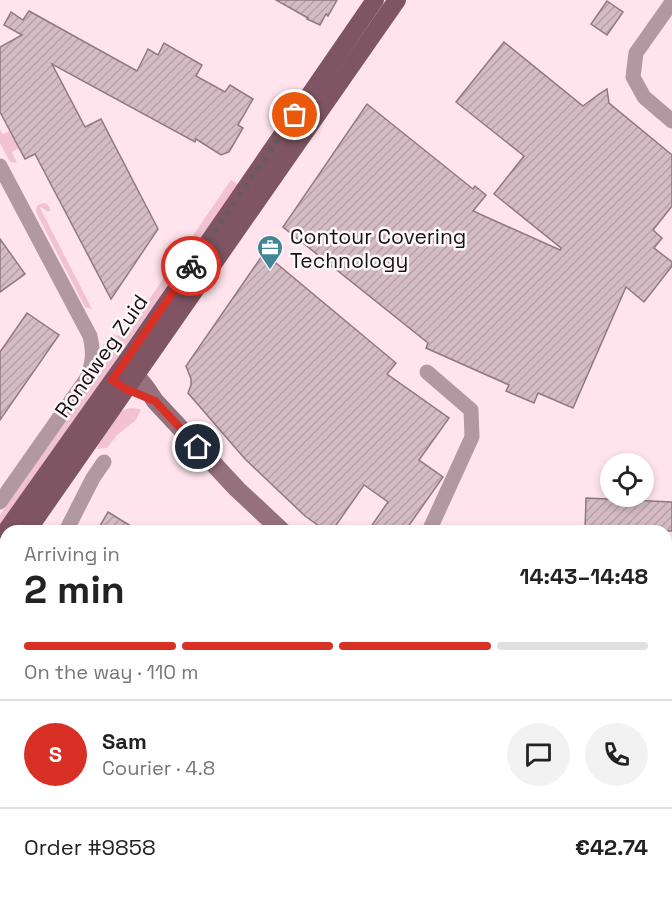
<!DOCTYPE html>
<html lang="en">
<head>
<meta charset="utf-8">
<style>
  body { margin:0; font-family:"Space Grotesk",sans-serif; background:#f2f2f2; color:#222; height:100vh; display:flex; flex-direction:column; font-size:22px; white-space:nowrap }
  * { box-sizing:border-box; margin:0 }
  p { font-size:20px; color:#767676 }
  .icon { flex:none; width:33px; height:33px; fill:none; stroke:currentColor; stroke-width:2; stroke-linecap:round; stroke-linejoin:round }
  .map { position:relative; flex:1; overflow:hidden }
  .panel { position:absolute; left:0px; top:525px; width:672px; height:374px; display:flex; flex-direction:column; background:#fff; border-radius:18px 18px 0 0; box-shadow:0 3px 9px #0003 }
  .panel>* { flex:none }
  .tools { position:absolute; left:600px; top:453px; display:grid; gap:12px }
  .tools a { display:grid; place-items:center; width:54px; height:54px; border-radius:50%; background:#fff; box-shadow:0 3px 9px #0003; font-size:30px }
  .pin { position:absolute; display:grid; place-items:center; width:51px; height:51px; color:#fff; margin:-26px; border:3px solid #fff; border-radius:50%; box-shadow:0 2px 6px #0007 }
  .courier { position:absolute; display:grid; place-items:center; width:60px; height:60px; margin:-30px; border:4px solid #d93025; border-radius:50%; background:#fff; color:#222; box-shadow:0 2px 8px #0007 }
  .headline em { font-style:normal; font-weight:800 }
  .headline div { display:flex; flex-direction:column-reverse }
  .headline { display:flex; align-items:center; justify-content:space-between; height:102px; padding:0 24px }
  h1 { font-size:39px; font-weight:800; line-height:45px }
  .bar { display:grid; grid-template-columns:repeat(4,1fr); gap:9px 6px; align-content:center; height:72px; padding:0 24px }
  .bar i { height:8px; border-radius:4px; background:#e0e0e0 }
  .bar .selected { background:#d93025 }
  .bar p { grid-column:span 4 }
  .line { display:flex; align-items:center; gap:15px; padding:0 24px; border-top:2px solid #e0e0e0 }
  .line div { flex:1 }
  .round { display:grid; place-items:center; flex:none; width:63px; height:63px; border-radius:32px; background:#f2f2f2 }
  .map>svg:first-child { display:block }
  .green { fill:#f2c2d2 }
  .forest { fill:url(#forest-firs) }
  .building { fill:url(#building-hatch); stroke:#907980; stroke-width:1.5 }
  .lines { fill:none; stroke-linecap:round; stroke-linejoin:round }
  .street { stroke:#b299a1; stroke-width:15 }
  .secondary { stroke:#95707d; stroke-width:18 }
  .primary { stroke:#7f5463; stroke-width:18 }
  .done { stroke:#6a5a5f; stroke-width:6; stroke-dasharray:0 10.8 }
  .route { stroke:#d93025; stroke-width:8 }
  .labels { text-anchor:middle; dominant-baseline:central; stroke-width:5; stroke-linejoin:round; paint-order:stroke }
  .poi-label { font-size:21px; fill:#191013; stroke:#fdf8fa; text-anchor:start }
  .street-label { font-size:21px; fill:#191013; stroke:#fdf8fa }
</style>
</head>
<body>
<div class="map">
<svg width="672" height="898" viewBox="0 0 672 898">
  <defs>
    <pattern id="forest-firs" width="22" height="20" patternUnits="userSpaceOnUse" patternTransform="scale(1.5)"><rect width="22" height="20" fill="#f2c2d2"/><path d="M5 1l3.5 6h-7zM16 11l3.5 6h-7z" fill="#cfa6b3"/></pattern>
    <pattern id="building-hatch" width="6" height="6" patternUnits="userSpaceOnUse" patternTransform="scale(1.5)"><rect width="6" height="6" fill="#d5bcc4"/><path d="M-1 1l2-2M0 6l6-6M5 7l2-2" fill="none" stroke="#b6a1a8"/></pattern>
  </defs>
  <rect width="100%" height="100%" fill="#ffe4ed"/>
  <!-- green -->
  <g class="green">
    <polygon points="0,130 3,134 10,131 19,148 12,152 17,163 10,162 0,143"/>
    <polygon points="231,180 241,186 0,532 0,515 97,374 102,358 103,345 112,335 124,336"/>
    <polygon points="42,203 47,204 51,210 48,212 41,207 40,208 92,309 85,307 36,212 37,206"/>
    <path d="M 130,408 L 141,409 L 136,420 L 117,435 L 107,448 L 97,449 C 105,429 107,414 130,408 Z"/>
    <polygon points="6,590 6,621 0,630 0,600"/>
    <polygon points="6,677 6,769 0,755 0,678"/>
  </g>
  <!-- forest -->
  <g class="forest">
    <polygon points="6,621 6,677 0,678 0,630"/>
    <polygon points="6,881 6,892 31,893 35,898 0,898 0,886"/>
  </g>
  <!-- building -->
  <g class="building">
    <polygon points="276,0 337,0 328,16 326,14 320,25 307,19 308,18"/>
    <polygon points="607,1 623,12 607,35 591,24"/>
    <polygon points="29,11 137,71 148,49 158,55 164,43 202,65 196,76 225,92 230,85 253,99 238,125 243,128 229,152 221,155 196,139 195,142 52,64 85,127 101,119 158,229 111,299 35,154 25,159 0,112 0,47 22,35 4,25 11,12 23,20"/>
    <polygon points="504,42 583,106 599,94 607,89 609,103 672,155 672,206 653,230 662,238 654,248 672,262 672,266 644,302 626,287 573,408 538,393 534,403 506,391 509,385 426,348 428,343 283,227 367,104 473,189 475,186 486,195 473,211 560,250 561,248 494,194 524,156 456,102"/>
    <polygon points="0,239 25,274 0,292"/>
    <polygon points="264,253 396,363 387,374 449,418 419,460 443,477 405,531 368,531 388,502 364,485 332,531 326,531 305,516 245,459 188,393 191,385 191,379 186,366"/>
    <polygon points="27,313 59,335 0,420 0,352"/>
    <polygon points="586,498 672,502 672,531 585,531"/>
    <polygon points="108,512 139,531 97,531"/>
  </g>
  <g class="lines">
    <!-- street -->
    <g class="street">
      <polyline points="672,2 636,53 633,77 644,97 672,121"/>
      <path d="M 0,166 L 90,336 C 94,352 93,363 87,378 L 0,502"/>
      <polyline points="427,372 471,410 472,437 429,531"/>
      <polyline points="66,531 93,478 104,462"/>
      <polyline points="0,810 6,819"/>
      <polyline points="0,872 6,866"/>
      <polyline points="58,892 62,898"/>
      <polyline points="495,898 496,892"/>
    </g>
    <!-- secondary -->
    <g class="secondary">
      <path d="M 123,367 C 139,377 145,385 155,401 L 237,489 L 282,531"/>
      <polyline points="666,682 672,682"/>
    </g>
    <!-- primary -->
    <g class="primary">
      <polyline points="6,531 133,352 375,0"/>
      <polyline points="27,531 397,0"/>
      <polyline points="0,570 6,561"/>
    </g>
  </g>
  <g class="lines">
    <!-- done -->
    <polyline class="done" points="191,266 295,115"/>
    <!-- route -->
    <polyline class="route" points="191,266 112,380 126,389 155,401 198,447"/>
  </g>
  <!-- icons -->
  <defs>
    <symbol id="office-pin" viewBox="-11 -11 22 30"><path d="M0 17L-7.5 6A9.5 9.5 0 1 1 7.5 6Z" fill="#438597" stroke="#fdf8fa"/><path d="M-6-3h4V-5.5h4V-3h4V5H-6ZM-1-4.5V-3h2v-1.5ZM-6 0V1H6V0Z" fill="#fff"/></symbol>
  </defs>
  <g fill-rule="evenodd">
    <use href="#office-pin" x="255" y="233" width="30" height="40"/>
  </g>
  <g class="labels">
    <!-- poi labels -->
    <g class="poi-label">
      <text x="290" y="236">Contour Covering<tspan x="290" dy="24">Technology</tspan></text>
    </g>
    <!-- street labels -->
    <g class="street-label">
      <text transform="translate(101 356) rotate(-55)">Rondweg Zuid</text>
    </g>
  </g>
</svg>
<div class="tools">
<a><svg class="icon" aria-label="locate" viewBox="0 0 24 24"><circle cx="12" cy="12" r="6"/><path d="M12 2v4M12 18v4M2 12h4M18 12h4"/></svg></a>
</div>
<div class="pin" style="left:295px;top:115px;background:#ea580c"><svg class="icon" aria-label="bag" viewBox="0 0 24 24"><path d="M5 8h14l-1 12H6zM9 8a3 3 0 0 1 6 0"/></svg></div>
<div class="pin" style="left:198px;top:447px;background:#1f2937"><svg class="icon" aria-label="home" viewBox="0 0 24 24"><path d="M3 11l9-7 9 7M6 9v11h12V9"/></svg></div>
<div class="courier" style="left:191px;top:266px"><svg class="icon" aria-label="bike" viewBox="0 0 24 24"><circle cx="6" cy="16" r="4"/><circle cx="18" cy="16" r="4"/><path d="M6 16l4-8h5l3 8M10 8l3 8H6M13 5h3"/></svg></div>
<section class="panel">
<div class="headline"><div><h1>2 min</h1><p>Arriving in</p></div><em>14:43–14:48</em></div>
<div class="bar"><i class="selected"></i><i class="selected"></i><i class="selected"></i><i></i><p>On the way · 110 m</p></div>
<div class="line" style="height:108px"><b class="round" style="background:#d93025;color:#fff">S</b><div><b>Sam</b><p>Courier · 4.8</p></div><a class="round"><svg class="icon" aria-label="chat" viewBox="0 0 24 24"><path d="M4 5h16v11H9l-5 4z"/></svg></a><a class="round"><svg class="icon" aria-label="phone" viewBox="0 0 24 24"><path d="M5 4h4l2 5-3 2q2 4 5 5l2-3 5 2v4C11 20 4 13 5 4z"/></svg></a></div>
<div class="line" style="height:78px"><div>Order #9858</div><b>€42.74</b></div>
</section>
</div>
</body>
</html>
